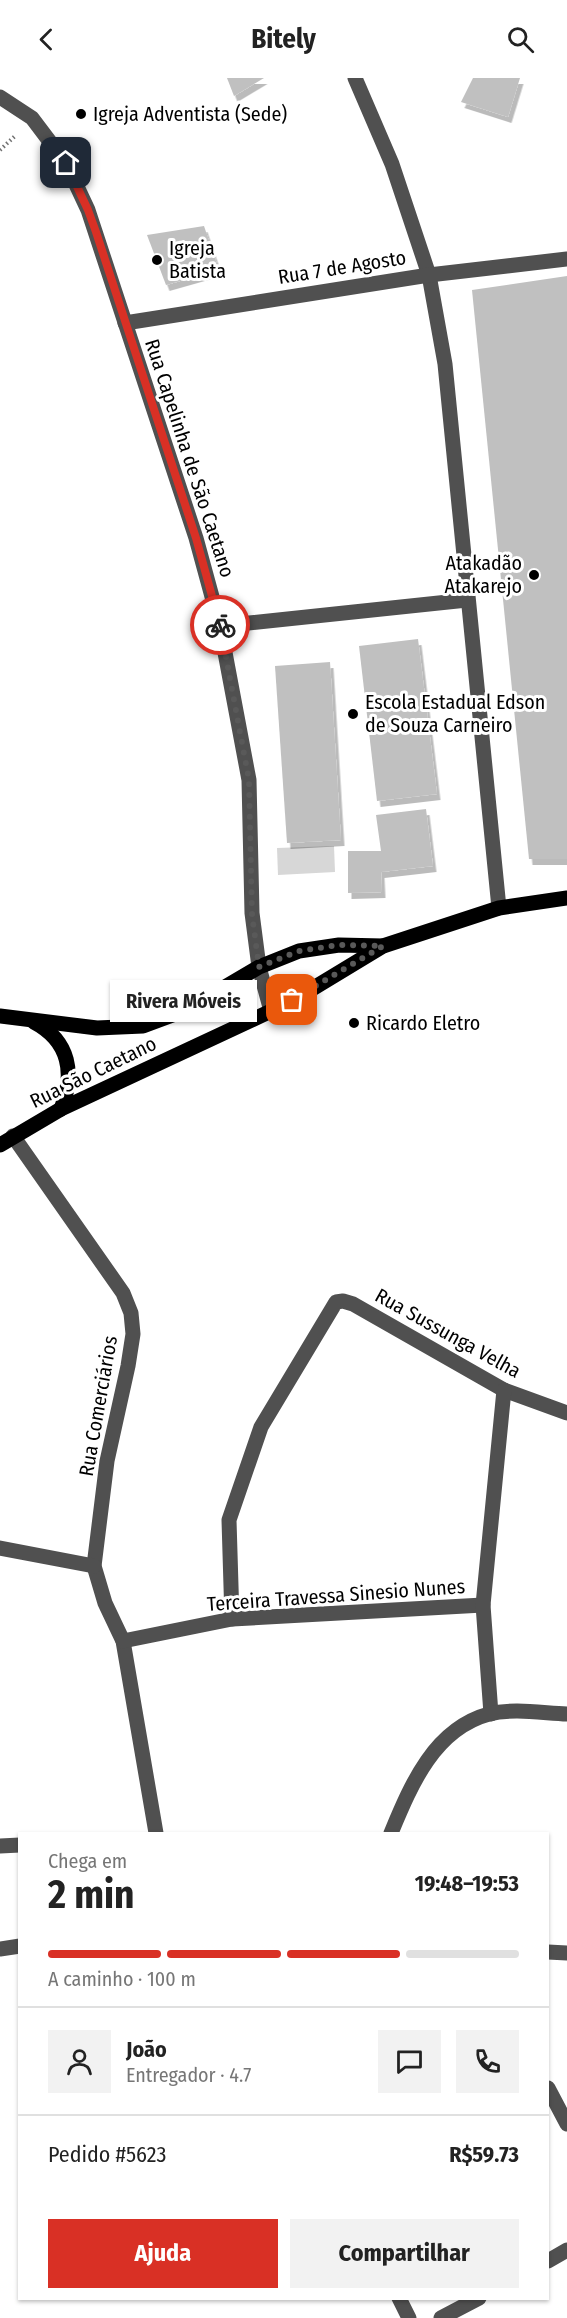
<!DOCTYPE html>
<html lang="pt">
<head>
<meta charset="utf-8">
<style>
  body { margin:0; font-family:"Fira Sans Condensed",sans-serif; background:#f2f2f2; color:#222; height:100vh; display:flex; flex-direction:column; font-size:22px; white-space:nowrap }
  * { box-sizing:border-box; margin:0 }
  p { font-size:20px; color:#767676 }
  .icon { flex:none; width:33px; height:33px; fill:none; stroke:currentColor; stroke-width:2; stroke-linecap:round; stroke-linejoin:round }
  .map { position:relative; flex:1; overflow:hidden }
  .drawer { position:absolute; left:18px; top:1754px; width:531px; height:468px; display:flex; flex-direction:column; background:#fff; border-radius:0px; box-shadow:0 2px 4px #0004 }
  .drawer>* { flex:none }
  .pin { position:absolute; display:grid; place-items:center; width:51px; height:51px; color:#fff; margin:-26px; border-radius:12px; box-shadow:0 3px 9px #0006 }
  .courier { position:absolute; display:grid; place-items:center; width:60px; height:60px; margin:-30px; border:4px solid #d93025; border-radius:50%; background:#fff; color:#222; box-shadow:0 2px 8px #0007 }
  .bubble { position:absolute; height:42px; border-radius:0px; background:#fff; box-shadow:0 2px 4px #0004; font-size:20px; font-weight:700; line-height:42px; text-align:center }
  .summary em { font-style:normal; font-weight:700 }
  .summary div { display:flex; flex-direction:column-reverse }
  .summary { display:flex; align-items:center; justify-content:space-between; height:102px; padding:0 30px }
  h1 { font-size:39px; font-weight:700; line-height:45px }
  .bar { display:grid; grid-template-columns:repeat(4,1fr); gap:9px 6px; align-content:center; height:72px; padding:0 30px }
  .bar i { height:8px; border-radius:4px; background:#e0e0e0 }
  .bar .selected { background:#d93025 }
  .bar p { grid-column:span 4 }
  .line { display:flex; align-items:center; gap:15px; padding:0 30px; border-top:2px solid #e0e0e0 }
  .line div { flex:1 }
  .round { display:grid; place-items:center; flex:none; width:63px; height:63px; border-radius:0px; background:#f2f2f2 }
  .action { display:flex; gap:12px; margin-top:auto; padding:12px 30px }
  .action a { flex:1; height:69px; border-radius:0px; background:#d93025; color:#fff; font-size:24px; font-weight:700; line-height:69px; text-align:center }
  .action a+a { background:#f2f2f2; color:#222 }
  header { display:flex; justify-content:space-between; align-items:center; height:78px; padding:0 30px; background:#fff; font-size:27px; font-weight:700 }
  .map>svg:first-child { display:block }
  .green { fill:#d7d7d7 }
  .building { fill:#c0c0c0; filter:url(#shadow) }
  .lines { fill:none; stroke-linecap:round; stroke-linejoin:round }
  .path { stroke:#727272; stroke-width:4; stroke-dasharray:1.5 3; stroke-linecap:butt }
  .minor { stroke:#505050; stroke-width:15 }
  .major { stroke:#000; stroke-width:15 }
  .done { stroke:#595959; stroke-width:6; stroke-dasharray:0 10.8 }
  .route { stroke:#d93025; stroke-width:8 }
  .poi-dot { fill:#000; stroke:#fff; stroke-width:2 }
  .labels { text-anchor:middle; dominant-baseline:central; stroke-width:6; stroke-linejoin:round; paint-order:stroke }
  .poi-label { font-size:20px; fill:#000; stroke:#fff; text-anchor:start }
  .street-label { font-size:20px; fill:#000; stroke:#fff }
</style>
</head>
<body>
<header><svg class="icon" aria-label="back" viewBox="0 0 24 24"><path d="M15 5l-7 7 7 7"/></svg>Bitely<svg class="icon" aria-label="search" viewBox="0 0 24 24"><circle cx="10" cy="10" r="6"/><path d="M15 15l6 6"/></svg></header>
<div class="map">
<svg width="567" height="2240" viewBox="0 0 567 2240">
  <defs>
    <filter id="shadow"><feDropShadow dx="3.5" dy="6" stdDeviation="0" flood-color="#0004"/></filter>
  </defs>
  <rect width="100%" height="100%" fill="#fff"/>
  <!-- green -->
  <polygon class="green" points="334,768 335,794 278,797 277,770"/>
  <!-- building -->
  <g class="building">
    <polygon points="227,0 264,0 234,18"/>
    <polygon points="473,0 520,0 508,39 461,24"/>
    <polygon points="204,148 219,192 166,207 147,157"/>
    <polygon points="567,198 567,781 529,781 472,212"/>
    <polygon points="418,561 437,716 377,723 359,568"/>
    <polygon points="330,584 341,762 287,765 275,588"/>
    <polygon points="426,731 433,788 381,794 382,814 348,815 348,773 381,773 376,737"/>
  </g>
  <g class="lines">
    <!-- path -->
    <polyline class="path" points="0,72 15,58"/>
    <!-- minor -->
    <g class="minor">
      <polyline points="355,0 392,86 429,197 445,286 499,830"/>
      <polyline points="0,19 32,40 66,85 88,132 196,460 220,548 249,702 252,835 259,889 271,933"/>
      <polyline points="125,245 429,197 567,181"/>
      <polyline points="220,548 467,522"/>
      <polyline points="13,1058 123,1215 131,1235 133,1256 128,1288 107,1383 94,1488 105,1525 123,1563 156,1755"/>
      <polyline points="0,1470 94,1488"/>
      <polyline points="232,1541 229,1442 261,1349 336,1224 343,1223 353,1226 504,1312 567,1335"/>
      <polyline points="123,1563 232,1541 483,1527"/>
      <polyline points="491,1636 483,1527 504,1312"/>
      <path d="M 391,1755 C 411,1707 434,1651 489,1636 C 513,1630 542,1635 567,1636"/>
      <polyline points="0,1768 20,1767"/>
      <polyline points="0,1871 20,1868"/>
      <polyline points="548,1874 567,1875"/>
      <polyline points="548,2010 567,2046"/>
      <polyline points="548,2183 567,2172"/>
      <polyline points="399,2220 409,2240"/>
      <polyline points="441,2240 479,2220"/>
    </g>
    <!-- major -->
    <g class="major">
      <polyline points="0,938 97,950 143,948 186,932 259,889 299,873 339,867 383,868"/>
      <path d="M 34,944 C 70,963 75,996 61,1031"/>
      <polyline points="0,1067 61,1031 271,933 312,911 383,868 499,830 567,820"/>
    </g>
  </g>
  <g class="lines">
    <!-- done -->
    <polyline class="done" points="220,547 249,702 252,836 259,889 299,873 339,867 383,868 292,922"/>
    <!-- route -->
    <polyline class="route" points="66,85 88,132 96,154 196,460 220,547"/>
  </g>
  <!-- markers -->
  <g class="poi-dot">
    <circle cx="81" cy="36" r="6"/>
    <circle cx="157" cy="182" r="6"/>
    <circle cx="534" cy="497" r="6"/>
    <circle cx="353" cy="636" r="6"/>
    <circle cx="354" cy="945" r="6"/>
  </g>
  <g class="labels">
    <!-- poi labels -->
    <g class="poi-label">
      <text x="93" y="36">Igreja Adventista (Sede)</text>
      <text x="169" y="170">Igreja<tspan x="169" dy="23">Batista</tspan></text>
      <text x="522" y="485" text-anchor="end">Atakadão<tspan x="522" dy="23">Atakarejo</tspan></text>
      <text x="365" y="624">Escola Estadual Edson<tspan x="365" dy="23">de Souza Carneiro</tspan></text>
      <text x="366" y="945">Ricardo Eletro</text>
    </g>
    <!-- street labels -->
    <g class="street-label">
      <text transform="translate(342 189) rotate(-9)">Rua 7 de Agosto</text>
      <text transform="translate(190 380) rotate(72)">Rua Capelinha de São Caetano</text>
      <text transform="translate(93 994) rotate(-26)">Rua São Caetano</text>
      <text transform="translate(448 1255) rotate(29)">Rua Sussunga Velha</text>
      <text transform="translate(98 1328) rotate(-80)">Rua Comerciários</text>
      <text transform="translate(336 1517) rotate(-4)">Terceira Travessa Sinesio Nunes</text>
    </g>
  </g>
</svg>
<div class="pin" style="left:292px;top:922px;background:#ea580c"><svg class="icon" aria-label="bag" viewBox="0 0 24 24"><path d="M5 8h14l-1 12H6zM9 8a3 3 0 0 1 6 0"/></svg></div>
<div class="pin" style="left:66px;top:85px;background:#1f2937"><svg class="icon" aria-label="home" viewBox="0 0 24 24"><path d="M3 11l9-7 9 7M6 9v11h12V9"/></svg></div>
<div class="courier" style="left:220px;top:547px"><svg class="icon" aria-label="bike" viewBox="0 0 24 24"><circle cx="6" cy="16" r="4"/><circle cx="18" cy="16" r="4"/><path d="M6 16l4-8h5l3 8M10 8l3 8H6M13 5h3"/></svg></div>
<div class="bubble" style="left:110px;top:902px;width:147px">Rivera Móveis</div>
<section class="drawer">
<div class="summary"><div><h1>2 min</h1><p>Chega em</p></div><em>19:48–19:53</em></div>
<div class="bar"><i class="selected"></i><i class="selected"></i><i class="selected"></i><i></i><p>A caminho · 100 m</p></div>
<div class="line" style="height:108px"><a class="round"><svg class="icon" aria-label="person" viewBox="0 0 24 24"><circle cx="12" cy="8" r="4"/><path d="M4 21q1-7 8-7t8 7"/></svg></a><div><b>João</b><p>Entregador · 4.7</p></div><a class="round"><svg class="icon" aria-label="chat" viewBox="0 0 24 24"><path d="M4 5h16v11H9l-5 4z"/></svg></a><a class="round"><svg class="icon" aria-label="phone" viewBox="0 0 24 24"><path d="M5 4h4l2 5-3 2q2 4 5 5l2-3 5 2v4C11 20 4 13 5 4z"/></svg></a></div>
<div class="line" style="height:78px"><div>Pedido #5623</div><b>R$59.73</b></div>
<div class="action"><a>Ajuda</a><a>Compartilhar</a></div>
</section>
</div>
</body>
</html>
